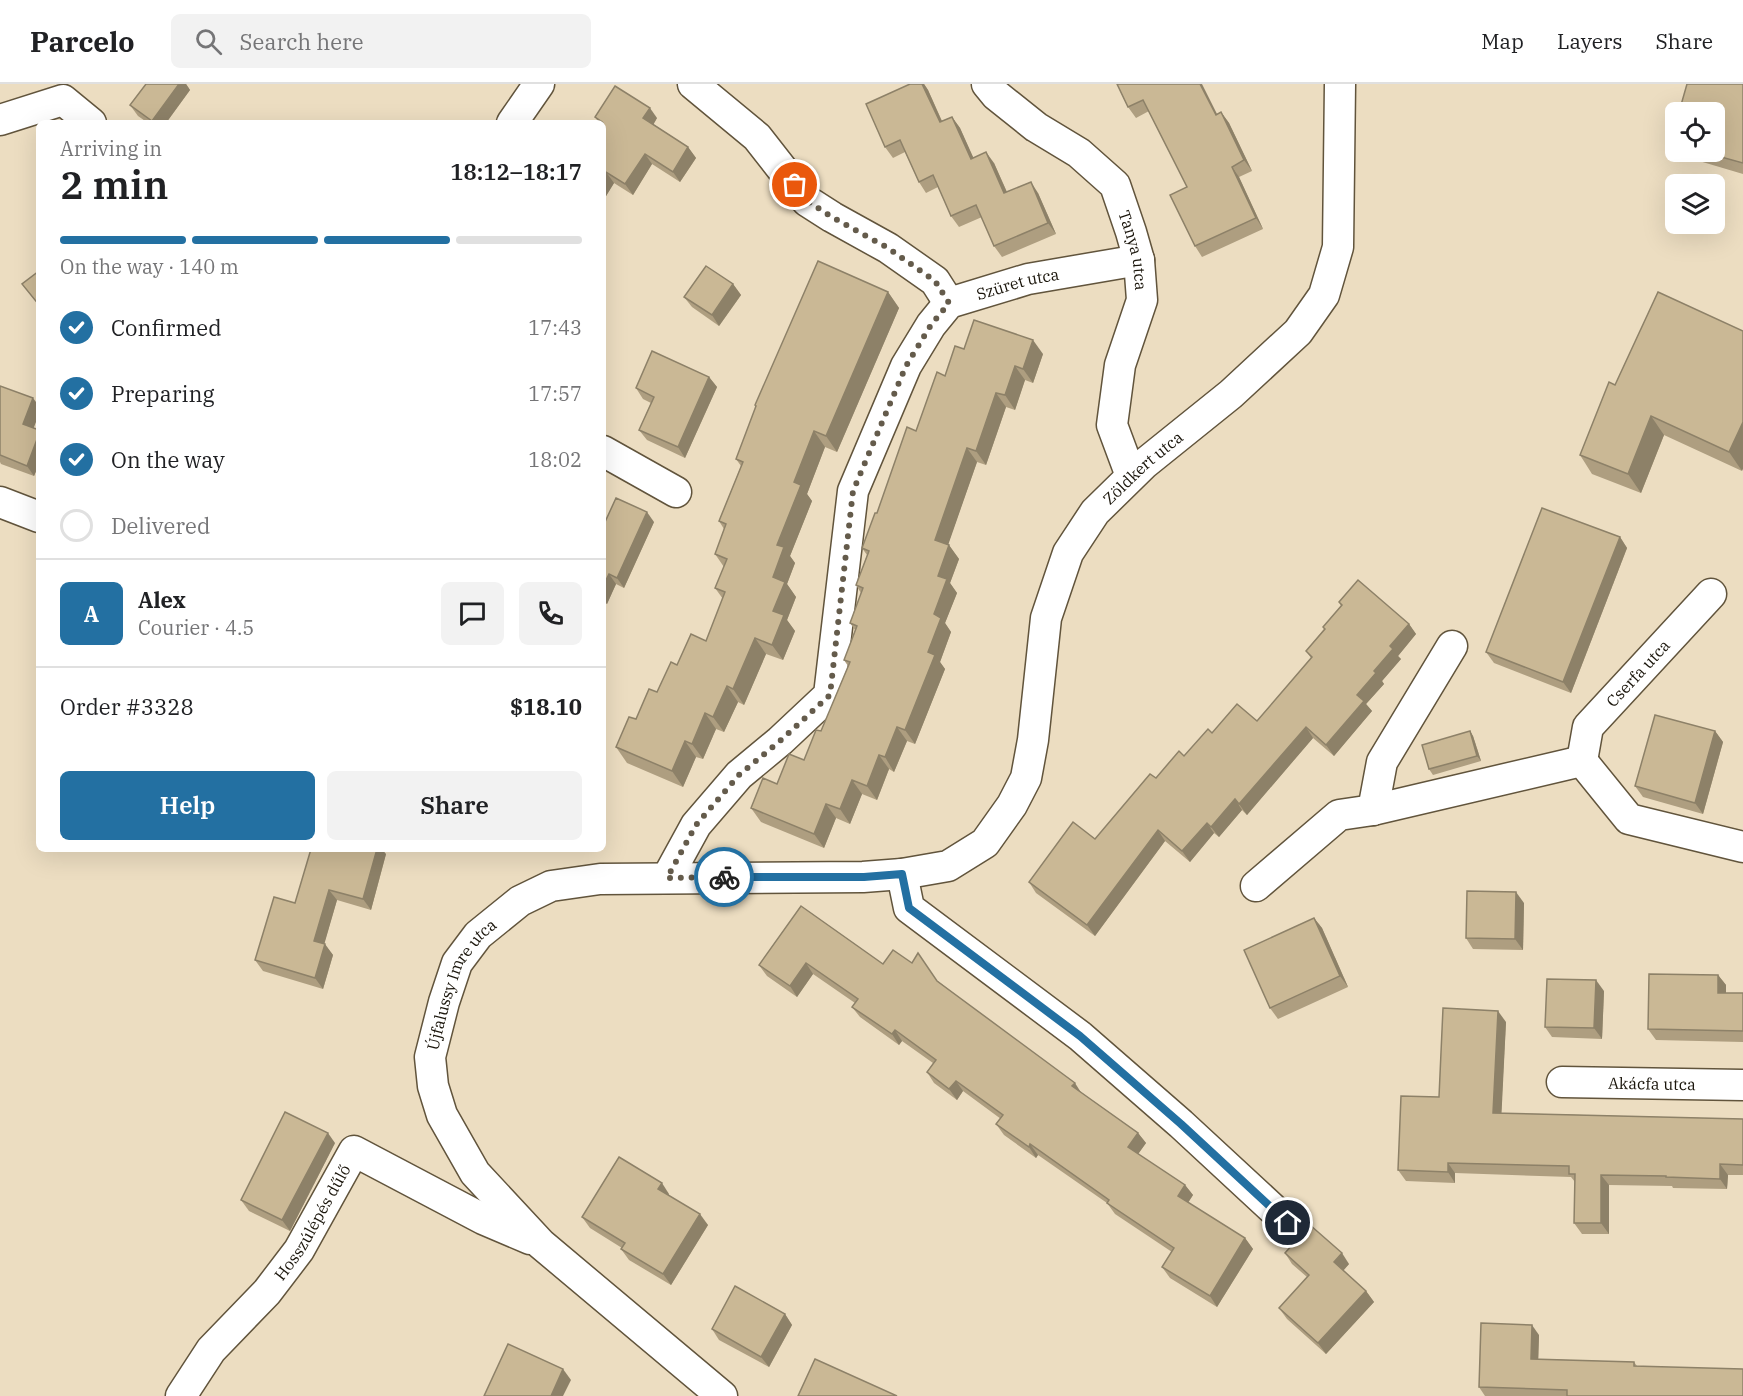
<!DOCTYPE html>
<html lang="en">
<head>
<meta charset="utf-8">
<style>
  body { margin:0; font-family:"IBM Plex Serif",serif; background:#f2f2f2; color:#202124; height:100vh; display:flex; flex-direction:column; font-size:22px; white-space:nowrap }
  * { box-sizing:border-box; margin:0 }
  p { font-size:20px; color:#757577 }
  .icon { flex:none; width:33px; height:33px; fill:none; stroke:currentColor; stroke-width:2; stroke-linecap:round; stroke-linejoin:round }
  .map { position:relative; flex:1; overflow:hidden }
  .sheet { position:absolute; left:36px; top:36px; width:570px; height:732px; display:flex; flex-direction:column; background:#fff; border-radius:9px; box-shadow:0 6px 24px #0002 }
  .sheet>* { flex:none }
  .tools { position:absolute; left:1665px; top:18px; display:grid; gap:12px }
  .tools a { display:grid; place-items:center; width:60px; height:60px; border-radius:9px; background:#fff; box-shadow:0 6px 24px #0002; font-size:30px }
  .pin { position:absolute; display:grid; place-items:center; width:51px; height:51px; color:#fff; margin:-26px; border:3px solid #fff; border-radius:50%; box-shadow:0 2px 6px #0007 }
  .courier { position:absolute; display:grid; place-items:center; width:60px; height:60px; margin:-30px; border:4px solid #2370a2; border-radius:50%; background:#fff; color:#222; box-shadow:0 2px 8px #0007 }
  .summary em { font-style:normal; font-weight:600 }
  .summary div { display:flex; flex-direction:column-reverse }
  .summary { display:flex; align-items:center; justify-content:space-between; height:102px; padding:0 24px }
  h1 { font-size:39px; font-weight:600; line-height:45px }
  .bar { display:grid; grid-template-columns:repeat(4,1fr); gap:9px 6px; align-content:center; height:72px; padding:0 24px }
  .bar i { height:8px; border-radius:4px; background:#e0e0e0 }
  .bar .on { background:#2370a2 }
  .bar p { grid-column:span 4 }
  .line { display:flex; align-items:center; gap:15px; padding:0 24px; border-top:2px solid #e0e0e0 }
  .line div { flex:1 }
  .round { display:grid; place-items:center; flex:none; width:63px; height:63px; border-radius:9px; background:#f2f2f2 }
  ol { padding:0 24px; list-style:none }
  li { display:flex; align-items:center; gap:18px; height:66px }
  li p { margin-inline-start:auto }
  li .icon { padding:6px; border-radius:50%; background:#2370a2; color:#fff; stroke-width:4 }
  li:last-child { color:#757577 }
  li i { width:33px; height:33px; border:3px solid #e0e0e0; border-radius:50% }
  .action { display:flex; gap:12px; margin-top:auto; padding:12px 24px }
  .action a { flex:1; height:69px; border-radius:9px; background:#2370a2; color:#fff; font-size:24px; font-weight:600; line-height:69px; text-align:center }
  .action a+a { background:#f2f2f2; color:#202124 }
  header { display:flex; align-items:center; gap:36px; box-sizing:border-box; height:84px; padding:0 30px; background:#fff; border-bottom:2px solid #e0e0e0 }
  header strong { font-size:28px }
  nav { display:flex; gap:33px; margin-inline-start:auto; font-size:21px }
  .search { width:420px; height:54px; background:#f2f2f2; display:flex; align-items:center; gap:15px; box-sizing:border-box; padding:0 21px; border-radius:9px; color:#757577; font-size:22px }
  .map>svg:first-child { display:block }
  .lines { fill:none; stroke-linecap:round; stroke-linejoin:round }
  .street-casing { stroke:#61543c; stroke-width:33 }
  .street { stroke:#fff; stroke-width:30 }
  .wall { fill:#ae9e80 }
  .shaded-wall { fill:#8d8168 }
  .building { fill:#cab895; stroke:#8d8168; stroke-width:1.5 }
  .done { stroke:#645b4b; stroke-width:6; stroke-dasharray:0 10.8 }
  .route { stroke:#2370a2; stroke-width:8 }
  .labels { text-anchor:middle; dominant-baseline:central; stroke-width:5; stroke-linejoin:round; paint-order:stroke }
  .street-label { font-size:16px; fill:#1a150b; stroke:#ecddc1 }
</style>
</head>
<body>
<header>
<strong>Parcelo</strong>
<div class="search"><svg class="icon" aria-label="search" viewBox="0 0 24 24"><circle cx="10" cy="10" r="6"/><path d="M15 15l6 6"/></svg>Search here</div>
<nav><a>Map</a><a>Layers</a><a>Share</a></nav>
</header>
<div class="map">
<svg width="1743" height="1312" viewBox="0 0 1743 1312">
  <rect width="100%" height="100%" fill="#ecddc1"/>
  <g class="lines">
    <defs>
      <g id="street">
        <polyline points="693,0 757,53 807,117 832,133 888,164 935,197 949,219"/>
        <path id="s1" d="M 987,0 L 996,11 L 1036,43 L 1079,69 L 1115,101 L 1131,148 L 1139,176 L 1142,216 L 1120,281 L 1112,341 L 1131,392"/>
        <polyline points="0,36 63,16 91,39"/>
        <polyline points="512,39 539,0"/>
        <polyline points="603,367 676,408"/>
        <polyline points="0,418 39,433"/>
        <path id="s2" d="M 1582,677 L 1588,643 L 1711,510"/>
        <polyline points="1373,726 1382,678 1452,562"/>
        <polyline points="902,790 909,824 1080,952 1181,1040 1288,1139"/>
        <path id="s3" d="M 667,794 L 696,741 L 739,691 L 780,657 L 829,611 L 853,407 L 906,282 L 931,241 L 949,219 L 1028,195 L 1139,176"/>
        <polyline points="1256,802 1339,731 1373,726 1582,677 1629,735 1743,763"/>
        <path id="s4" d="M 1562,998 L 1743,1001"/>
        <path id="s5" d="M 181,1312 L 211,1266 L 267,1208 L 299,1166 L 354,1067 L 483,1135 L 530,1155"/>
        <path id="s6" d="M 722,1312 L 541,1160 L 475,1089 L 442,1031 L 433,1002 L 430,973 L 444,918 L 457,879 L 478,851 L 520,817 L 551,802 L 600,795 L 863,793 L 902,790 L 948,782 L 985,759 L 1012,721 L 1026,694 L 1033,656 L 1046,534 L 1068,469 L 1095,428 L 1144,380 L 1231,310 L 1298,248 L 1324,211 L 1338,163 L 1340,0"/>
      </g>
    </defs>
    <!-- street casing -->
    <use href="#street" class="street-casing"/>
    <!-- street -->
    <use href="#street" class="street"/>
  </g>
  <!-- wall -->
  <g class="wall">
    <polygon points="146,0 186,0 190,6 166,39 148,39 138,32 130,21"/>
    <polygon points="910,0 924,0 928,6 942,37 952,33 960,44 973,74 994,79 1007,108 1038,109 1056,150 1002,173 994,162 982,133 959,143 951,132 938,103 926,109 919,98 905,68 893,74 885,63"/>
    <polygon points="1117,0 1217,30 1221,28 1229,39 1252,87 1239,93 1263,145 1202,173 1195,162 1187,103 1149,27 1136,34 1128,23"/>
    <polygon points="1743,0 1743,90 1679,71 1677,68 1714,68"/>
    <polygon points="595,33 657,34 653,40 688,63 696,74 680,98 652,80 633,111 614,99 603,117 603,39 599,39"/>
    <polygon points="1676,39 1676,66 1670,58"/>
    <polygon points="733,200 741,211 719,242 692,223 684,213"/>
    <polygon points="888,208 899,224 837,368 825,363 807,410 812,417 790,472 795,479 787,500 796,513 787,536 795,547 783,576 766,570 744,621 738,618 724,648 716,645 703,675 696,673 683,703 627,679 616,663 677,581 706,557 723,515 715,504 724,483 715,470 724,445 719,437 741,382 736,375 756,323 755,321"/>
    <polygon points="1658,208 1742,387 1664,351 1641,409 1592,390 1580,371 1615,301"/>
    <polygon points="964,265 1043,270 1033,299 1025,296 1015,326 1006,323 986,381 977,378 948,460 959,475 950,499 957,509 945,539 951,548 940,578 945,585 915,660 907,657 894,688 889,685 877,716 862,710 850,740 836,734 824,764 761,738 751,724 804,676 821,647 848,582 844,576 855,546 850,539 861,509 856,501 867,471 862,464 877,429 916,347 945,292"/>
    <polygon points="709,293 717,303 685,374 647,356 639,346 651,319 643,315 636,304"/>
    <polygon points="0,302 39,322 39,330 33,344 39,346 39,380 34,392 1,380 0,378"/>
    <polygon points="603,437 605,438 654,438 624,504 616,500 607,520 603,518"/>
    <polygon points="1620,453 1627,464 1571,609 1494,579 1486,568"/>
    <polygon points="1339,518 1409,540 1416,550 1398,572 1401,575 1382,597 1384,600 1366,620 1372,627 1334,672 1313,654 1247,731 1242,726 1219,753 1214,749 1190,778 1165,757 1095,852 1036,809 1029,798 1095,755 1156,694 1212,649 1257,637 1311,574 1306,567 1324,545 1323,543 1341,522"/>
    <polygon points="1470,647 1473,652 1481,677 1433,691 1429,685"/>
    <polygon points="1715,647 1723,658 1703,730 1643,713 1635,702"/>
    <polygon points="386,770 371,826 337,816 324,860 333,871 323,905 263,887 255,876 295,819"/>
    <polygon points="1524,819 1523,866 1473,865 1466,854"/>
    <polygon points="801,822 883,880 938,897 1082,1009 1138,1049 1146,1059 1138,1070 1185,1101 1193,1111 1188,1119 1245,1154 1253,1165 1217,1223 1170,1194 1162,1183 1172,1168 1115,1130 1107,1119 1038,1071 1036,1074 1004,1051 996,1040 1001,1035 963,1007 957,1016 934,999 927,988 933,979 902,957 899,961 860,933 852,923 855,919 813,890 797,913 767,892 759,881"/>
    <polygon points="1314,834 1322,844 1348,903 1278,935 1270,924"/>
    <polygon points="1718,891 1726,901 1726,909 1743,909 1743,958 1656,956 1648,945"/>
    <polygon points="1604,907 1602,955 1552,953 1545,943"/>
    <polygon points="1506,938 1501,1029 1743,1035 1743,1091 1728,1091 1727,1105 1673,1104 1672,1102 1609,1101 1609,1150 1582,1150 1574,1139 1575,1098 1571,1093 1455,1089 1455,1099 1406,1097 1398,1086 1439,1013"/>
    <polygon points="335,1059 290,1147 249,1127 241,1116"/>
    <polygon points="669,1110 669,1111 708,1141 671,1201 629,1176 621,1165 622,1164 590,1144 582,1133"/>
    <polygon points="1285,1169 1349,1180 1343,1187 1366,1207 1374,1218 1326,1270 1287,1235 1279,1224 1307,1193 1292,1180"/>
    <polygon points="785,1230 792,1241 769,1283 719,1256 712,1245"/>
    <polygon points="1539,1251 1538,1275 1634,1278 1637,1282 1743,1312 1485,1312 1479,1303"/>
  </g>
  <!-- shaded-wall -->
  <g class="shaded-wall">
    <polygon points="179,0 186,0 190,6 166,39 153,39 152,37"/>
    <polygon points="922,0 924,0 928,6 947,49 940,38"/>
    <polygon points="1200,0 1202,0 1223,42 1216,31"/>
    <polygon points="650,24 657,34 651,45 643,34"/>
    <polygon points="1221,28 1229,39 1252,87 1244,76"/>
    <polygon points="952,33 960,44 979,86 971,75"/>
    <polygon points="688,63 696,74 680,98 673,88"/>
    <polygon points="986,68 994,79 1012,120 1004,109"/>
    <polygon points="645,70 652,80 633,111 625,100"/>
    <polygon points="1232,83 1239,93 1263,145 1256,134"/>
    <polygon points="606,88 614,99 603,117 603,94"/>
    <polygon points="1031,98 1038,109 1056,150 1048,139"/>
    <polygon points="733,200 741,211 719,242 712,231"/>
    <polygon points="888,208 899,224 837,368 826,352"/>
    <polygon points="1033,256 1043,270 1033,299 1023,285"/>
    <polygon points="1015,282 1025,296 1015,326 1005,311"/>
    <polygon points="709,293 717,303 685,374 678,363"/>
    <polygon points="996,309 1006,323 986,381 976,367"/>
    <polygon points="33,314 39,322 39,330 31,351 23,340"/>
    <polygon points="1651,332 1664,351 1641,409 1628,390"/>
    <polygon points="1743,338 1743,385 1742,387 1729,368"/>
    <polygon points="814,347 825,363 807,410 812,417 790,472 795,479 787,500 796,513 787,536 795,547 783,576 772,561 773,527 773,493 777,461 794,398"/>
    <polygon points="39,350 39,380 34,392 27,382"/>
    <polygon points="967,364 977,378 945,470 935,456"/>
    <polygon points="647,428 654,438 624,504 617,494"/>
    <polygon points="1620,453 1627,464 1571,609 1563,598"/>
    <polygon points="949,461 959,475 950,499 957,509 945,539 951,548 940,578 945,585 915,660 905,646 928,568 938,492"/>
    <polygon points="609,490 616,500 607,520 603,514 603,502"/>
    <polygon points="1409,540 1416,550 1398,572 1401,575 1382,597 1384,600 1366,620 1372,627 1334,672 1326,661 1357,611 1390,562"/>
    <polygon points="755,554 766,570 744,621 733,605"/>
    <polygon points="727,602 738,618 724,648 713,633"/>
    <polygon points="705,629 716,645 703,675 692,660"/>
    <polygon points="897,643 907,657 894,688 885,673"/>
    <polygon points="1306,643 1313,654 1247,731 1239,720"/>
    <polygon points="1470,647 1473,652 1481,677 1477,672"/>
    <polygon points="1715,647 1723,658 1703,730 1695,719"/>
    <polygon points="685,657 696,673 683,703 672,687"/>
    <polygon points="879,671 889,685 877,716 867,702"/>
    <polygon points="852,696 862,710 850,740 840,725"/>
    <polygon points="1235,715 1242,726 1219,753 1211,743"/>
    <polygon points="826,720 836,734 824,764 814,750"/>
    <polygon points="1207,739 1214,749 1190,778 1182,767"/>
    <polygon points="1158,746 1165,757 1095,852 1087,841"/>
    <polygon points="377,765 382,765 386,770 371,826 363,815"/>
    <polygon points="329,806 337,816 322,868 314,857"/>
    <polygon points="1516,808 1524,819 1523,866 1515,855"/>
    <polygon points="1314,834 1322,844 1348,903 1340,892"/>
    <polygon points="325,860 333,871 323,905 315,894"/>
    <polygon points="806,879 813,890 797,913 790,902"/>
    <polygon points="1718,891 1726,901 1726,920 1718,909"/>
    <polygon points="1596,896 1604,907 1602,955 1594,944"/>
    <polygon points="1498,927 1506,938 1501,1040 1493,1029"/>
    <polygon points="895,946 902,957 899,961 892,950"/>
    <polygon points="956,997 963,1007 957,1016 949,1005"/>
    <polygon points="1075,999 1082,1010 1072,1002"/>
    <polygon points="328,1049 335,1059 290,1147 282,1136"/>
    <polygon points="1138,1049 1146,1059 1136,1073 1128,1063"/>
    <polygon points="1030,1060 1038,1071 1036,1074 1029,1063"/>
    <polygon points="1448,1079 1455,1089 1455,1099 1448,1088"/>
    <polygon points="1720,1080 1728,1091 1727,1105 1720,1095"/>
    <polygon points="1601,1091 1609,1101 1609,1150 1601,1139"/>
    <polygon points="662,1099 669,1110 666,1115 658,1105"/>
    <polygon points="1185,1101 1193,1111 1185,1123 1178,1112"/>
    <polygon points="700,1130 708,1141 671,1201 663,1190"/>
    <polygon points="1245,1154 1253,1165 1217,1223 1210,1212"/>
    <polygon points="1342,1169 1349,1180 1341,1189 1334,1178"/>
    <polygon points="1366,1207 1374,1218 1326,1270 1318,1259"/>
    <polygon points="785,1230 792,1241 769,1283 761,1273"/>
    <polygon points="1532,1241 1539,1251 1538,1285 1531,1275"/>
    <polygon points="563,1285 571,1296 563,1312 551,1312"/>
  </g>
  <!-- building -->
  <g class="building">
    <polygon points="146,0 179,0 152,37 130,21"/>
    <polygon points="910,0 922,0 940,38 952,33 971,75 986,68 1004,109 1031,98 1048,139 994,162 976,121 951,132 933,91 919,98 900,56 885,63 866,20"/>
    <polygon points="1117,0 1200,0 1216,31 1221,28 1244,76 1232,83 1256,134 1195,162 1170,111 1187,103 1143,16 1128,23"/>
    <polygon points="1687,0 1743,0 1743,79 1703,68 1714,68 1714,28 1679,28"/>
    <polygon points="615,2 650,24 643,34 688,63 673,88 645,70 625,100 606,88 603,94 603,39 602,39 602,38 595,33"/>
    <polygon points="1676,39 1676,59 1670,58"/>
    <polygon points="818,177 888,208 826,352 814,347 794,398 801,401 777,461 784,463 773,493 785,498 773,527 784,531 772,561 755,554 733,605 727,602 713,633 705,629 692,660 685,657 672,687 616,663 629,633 636,635 649,605 657,608 671,578 677,581 691,550 706,557 725,508 715,504 727,475 715,470 726,440 719,437 743,378 736,375 756,322 755,321"/>
    <polygon points="706,182 733,200 712,231 684,213"/>
    <polygon points="39,187 39,221 22,200"/>
    <polygon points="1658,208 1743,247 1743,338 1729,368 1651,332 1628,390 1580,371 1609,298 1615,301"/>
    <polygon points="974,236 1033,256 1023,285 1015,282 1005,311 996,309 976,367 967,364 935,456 949,461 938,492 947,495 934,530 941,534 928,568 935,571 905,646 897,643 885,673 879,671 867,702 852,696 840,725 826,720 814,750 751,724 763,694 777,700 789,670 804,676 816,646 821,647 850,578 844,576 857,542 850,539 863,504 856,501 869,467 862,464 875,429 877,429 907,343 916,347 937,288 945,292 955,262 964,265"/>
    <polygon points="652,267 709,293 678,363 639,346 654,313 636,304"/>
    <polygon points="0,302 33,314 23,340 39,346 39,350 27,382 0,371"/>
    <polygon points="616,414 647,428 617,494 609,490 603,502 603,437 605,438"/>
    <polygon points="1542,424 1620,453 1563,598 1486,568"/>
    <polygon points="1358,496 1409,540 1390,562 1393,565 1374,587 1376,589 1357,611 1364,617 1326,661 1306,643 1239,720 1235,715 1211,743 1207,739 1182,767 1158,746 1087,841 1029,798 1073,738 1095,755 1150,690 1156,694 1179,667 1184,672 1208,645 1212,649 1237,620 1257,637 1312,573 1306,567 1325,545 1323,543 1342,521 1339,518"/>
    <polygon points="1655,631 1715,647 1695,719 1635,702"/>
    <polygon points="1470,647 1477,672 1429,685 1422,661"/>
    <polygon points="311,765 377,765 363,815 329,806 314,857 325,860 315,894 255,876 274,813 295,819"/>
    <polygon points="1467,807 1516,808 1515,855 1466,854"/>
    <polygon points="801,822 883,880 893,866 912,879 918,869 937,897 1075,999 1072,1002 1138,1049 1128,1063 1185,1101 1178,1112 1245,1154 1210,1212 1162,1183 1174,1164 1107,1119 1109,1116 1030,1060 1029,1063 996,1040 1003,1031 956,997 949,1005 927,988 936,976 895,946 892,950 852,923 858,915 806,879 790,902 759,881"/>
    <polygon points="1314,834 1340,892 1270,924 1244,866"/>
    <polygon points="1649,890 1718,891 1718,909 1743,909 1743,947 1648,945"/>
    <polygon points="1547,895 1596,896 1594,944 1545,943"/>
    <polygon points="1443,924 1498,927 1493,1029 1743,1035 1743,1081 1720,1080 1720,1095 1666,1093 1666,1092 1601,1091 1601,1139 1574,1139 1575,1090 1569,1090 1569,1082 1448,1079 1448,1088 1398,1086 1401,1012 1439,1013"/>
    <polygon points="285,1028 328,1049 282,1136 241,1116"/>
    <polygon points="619,1073 662,1099 658,1105 700,1130 663,1190 621,1165 625,1159 582,1133"/>
    <polygon points="1310,1141 1342,1169 1334,1178 1366,1207 1318,1259 1279,1224 1309,1191 1285,1169"/>
    <polygon points="735,1202 785,1230 761,1273 712,1245"/>
    <polygon points="1481,1239 1532,1241 1531,1275 1634,1278 1634,1282 1743,1285 1743,1312 1567,1312 1567,1306 1479,1303"/>
    <polygon points="508,1260 563,1285 551,1312 484,1312"/>
    <polygon points="815,1275 897,1312 798,1312"/>
  </g>
  <g class="lines">
    <!-- done -->
    <polyline class="done" points="724,793 667,794 696,741 739,691 780,657 830,611 853,407 906,282 931,241 949,219 935,197 888,164 832,133 807,117 795,101"/>
    <!-- route -->
    <polyline class="route" points="724,793 864,793 902,790 909,824 1080,952 1181,1040 1288,1139"/>
  </g>
  <g class="labels">
    <!-- street labels -->
    <g class="street-label">
      <text stroke="none"><textPath href="#s1" startOffset="232">Tanya utca</textPath></text>
      <text stroke="none"><textPath href="#s3" startOffset="736">Szüret utca</textPath></text>
      <text stroke="none"><textPath href="#s6" startOffset="1544">Zöldkert utca</textPath></text>
      <text stroke="none"><textPath href="#s2" startOffset="108">Cserfa utca</textPath></text>
      <text stroke="none"><textPath href="#s6" startOffset="540">Újfalussy Imre utca</textPath></text>
      <text stroke="none"><textPath href="#s4" startOffset="90">Akácfa utca</textPath></text>
      <text stroke="none"><textPath href="#s5" startOffset="219">Hosszúlépés dűlő</textPath></text>
    </g>
  </g>
</svg>
<div class="tools">
<a><svg class="icon" aria-label="locate" viewBox="0 0 24 24"><circle cx="12" cy="12" r="6"/><path d="M12 2v4M12 18v4M2 12h4M18 12h4"/></svg></a>
<a><svg class="icon" aria-label="layers" viewBox="0 0 24 24"><path d="M12 4l9 5-9 5-9-5zM3 14l9 5 9-5"/></svg></a>
</div>
<div class="pin" style="left:795px;top:101px;background:#ea580c"><svg class="icon" aria-label="bag" viewBox="0 0 24 24"><path d="M5 8h14l-1 12H6zM9 8a3 3 0 0 1 6 0"/></svg></div>
<div class="pin" style="left:1288px;top:1139px;background:#1f2937"><svg class="icon" aria-label="home" viewBox="0 0 24 24"><path d="M3 11l9-7 9 7M6 9v11h12V9"/></svg></div>
<div class="courier" style="left:724px;top:793px"><svg class="icon" aria-label="bike" viewBox="0 0 24 24"><circle cx="6" cy="16" r="4"/><circle cx="18" cy="16" r="4"/><path d="M6 16l4-8h5l3 8M10 8l3 8H6M13 5h3"/></svg></div>
<section class="sheet">
<div class="summary"><div><h1>2 min</h1><p>Arriving in</p></div><em>18:12–18:17</em></div>
<div class="bar"><i class="on"></i><i class="on"></i><i class="on"></i><i></i><p>On the way · 140 m</p></div>
<ol>
<li><svg class="icon" aria-label="check" viewBox="0 0 24 24"><path d="M5 12l5 5 9-10"/></svg>Confirmed<p>17:43</p></li>
<li><svg class="icon" aria-label="check" viewBox="0 0 24 24"><path d="M5 12l5 5 9-10"/></svg>Preparing<p>17:57</p></li>
<li><svg class="icon" aria-label="check" viewBox="0 0 24 24"><path d="M5 12l5 5 9-10"/></svg>On the way<p>18:02</p></li>
<li><i></i>Delivered</li>
</ol>
<div class="line" style="height:108px"><b class="round" style="background:#2370a2;color:#fff">A</b><div><b>Alex</b><p>Courier · 4.5</p></div><a class="round"><svg class="icon" aria-label="chat" viewBox="0 0 24 24"><path d="M4 5h16v11H9l-5 4z"/></svg></a><a class="round"><svg class="icon" aria-label="phone" viewBox="0 0 24 24"><path d="M5 4h4l2 5-3 2q2 4 5 5l2-3 5 2v4C11 20 4 13 5 4z"/></svg></a></div>
<div class="line" style="height:78px"><div>Order #3328</div><b>$18.10</b></div>
<div class="action"><a>Help</a><a>Share</a></div>
</section>
</div>
</body>
</html>
